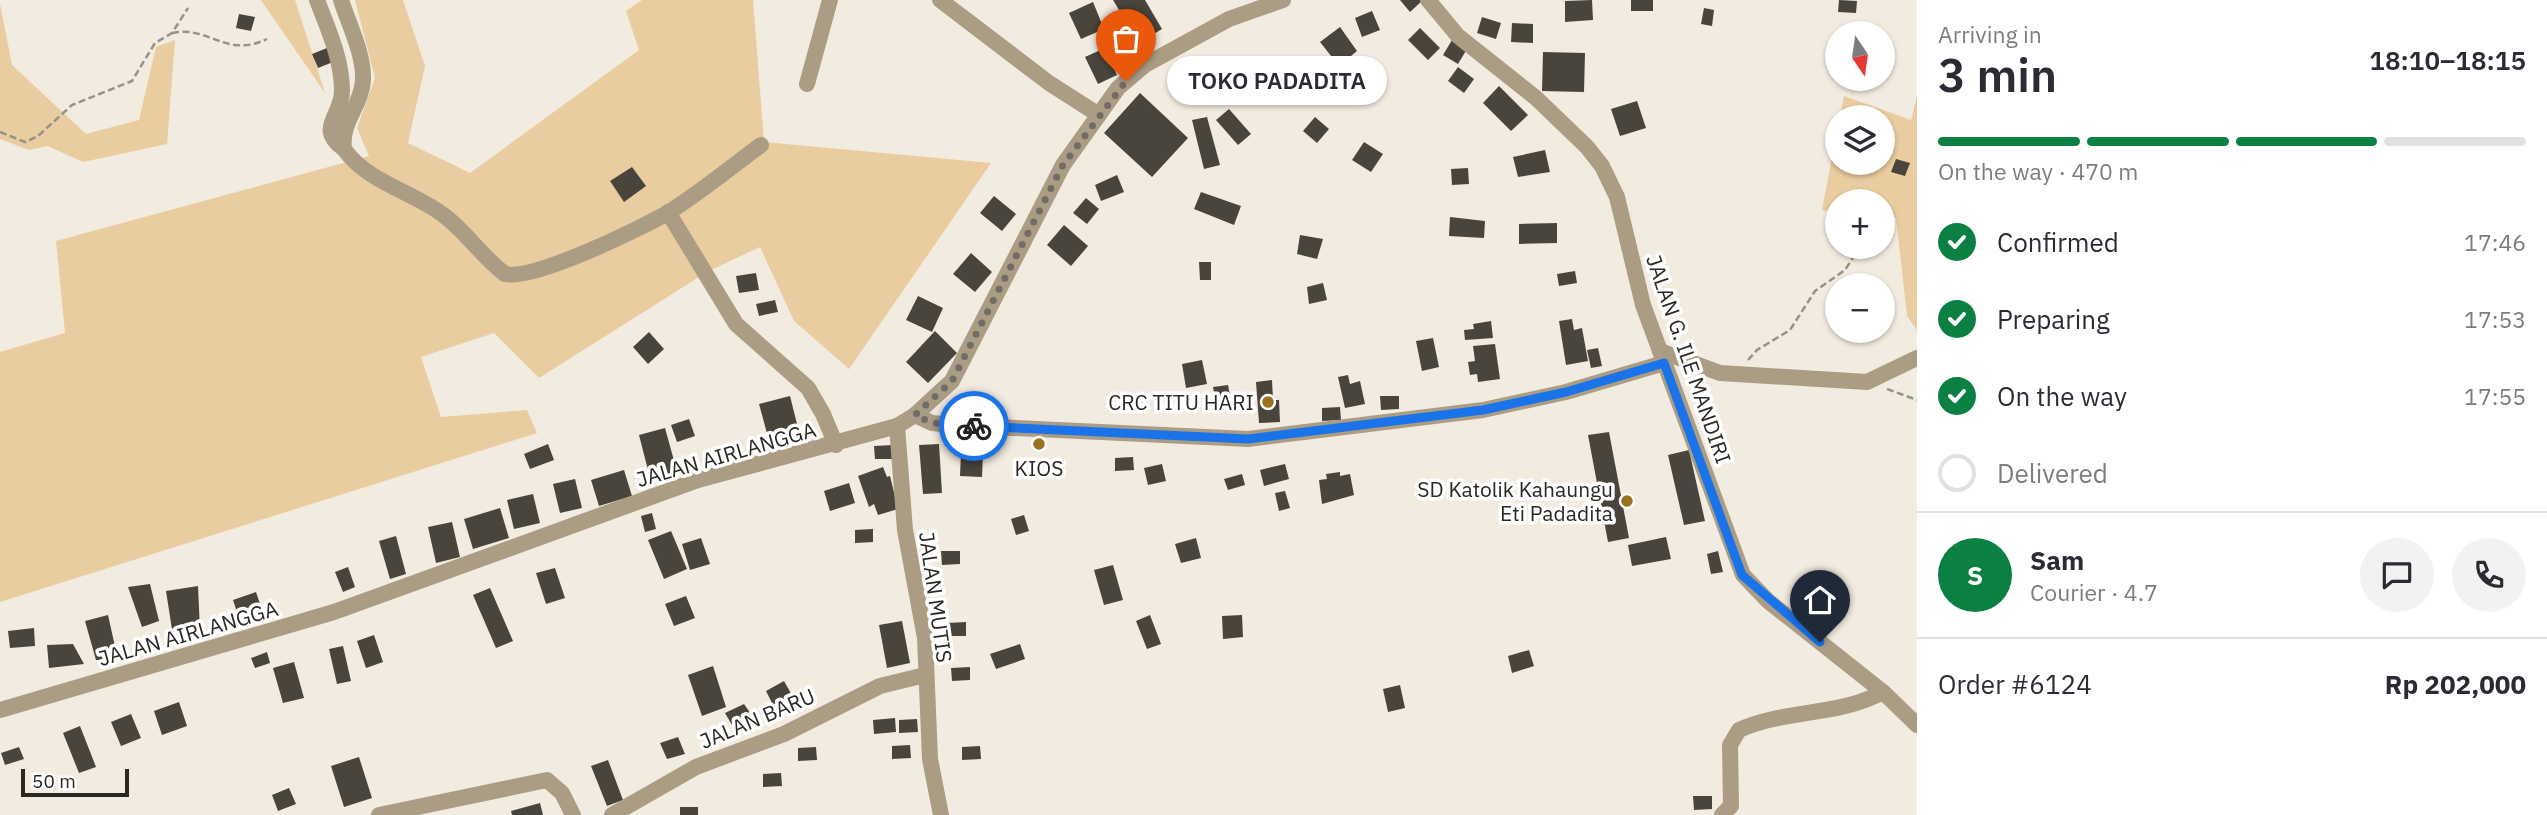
<!DOCTYPE html>
<html lang="en">
<head>
<meta charset="utf-8">
<style>
  body { margin:0; font-family:"IBM Plex Sans",sans-serif; background:#f2f2f3; color:#2b2b33; height:100vh; display:flex; flex-direction:column; font-size:26px; white-space:nowrap }
  * { box-sizing:border-box; margin:0 }
  p { font-size:23px; color:#7c7c81 }
  .icon { flex:none; width:38px; height:38px; fill:none; stroke:currentColor; stroke-width:2; stroke-linecap:round; stroke-linejoin:round }
  .map { position:relative; flex:1; overflow:hidden }
  .drawer { display:flex; flex-direction:column; background:#fff; width:630px }
  .drawer>* { flex:none }
  .needle { width:46px; rotate:167deg }
  .tools { position:absolute; left:1825px; top:21px; display:grid; gap:14px }
  .tools a { display:grid; place-items:center; width:70px; height:70px; border-radius:50%; background:#fff; box-shadow:0 2px 5px #0004; font-size:35px }
  .scale { position:absolute; left:21px; bottom:18px; width:108px; box-sizing:border-box; padding-left:7px; border:4px solid #2b2824; border-top:0; font-size:19px; line-height:24px; white-space:nowrap; color:#2b2824; -webkit-text-stroke:5px #fff; paint-order:stroke }
  .pin { position:absolute; display:grid; place-items:center; width:60px; height:60px; color:#fff; margin:-72px -30px; border-radius:50% 50% 50% 0; rotate:-45deg; box-shadow:0 0 7px #0007 }
  .pin .icon { rotate:45deg }
  .courier { position:absolute; display:grid; place-items:center; width:70px; height:70px; margin:-35px; border:5px solid #1a73e8; border-radius:50%; background:#fff; color:#222; box-shadow:0 2px 9px #0007 }
  .bubble { position:absolute; height:49px; border-radius:24px; background:#fff; box-shadow:0 2px 5px #0004; font-size:23px; font-weight:600; line-height:49px; text-align:center }
  .overview em { font-style:normal; font-weight:600 }
  .overview div { display:flex; flex-direction:column-reverse }
  .overview { display:flex; align-items:center; justify-content:space-between; height:119px; padding:0 21px }
  h1 { font-size:46px; font-weight:600; line-height:52px }
  .bar { display:grid; grid-template-columns:repeat(4,1fr); gap:10px 7px; align-content:center; height:84px; padding:0 21px }
  .bar i { height:9px; border-radius:5px; background:#e1e1e2 }
  .bar .active { background:#0b8043 }
  .bar p { grid-column:span 4 }
  .line { display:flex; align-items:center; gap:18px; padding:0 21px; border-top:2px solid #e1e1e2 }
  .line div { flex:1 }
  .round { display:grid; place-items:center; flex:none; width:74px; height:74px; border-radius:37px; background:#f2f2f3 }
  ol { padding:0 21px; list-style:none }
  li { display:flex; align-items:center; gap:21px; height:77px }
  li p { margin-inline-start:auto }
  li .icon { padding:7px; border-radius:50%; background:#0b8043; color:#fff; stroke-width:4 }
  li:last-child { color:#7c7c81 }
  li i { width:38px; height:38px; border:4px solid #e1e1e2; border-radius:50% }
  main { display:flex; flex:1; min-height:0 }
  .map>svg:first-child { display:block }
  .green { fill:#e9cc9f }
  .building { fill:#4a453c }
  .lines { fill:none; stroke-linecap:round; stroke-linejoin:round }
  .path { stroke:#969189; stroke-width:2.5; stroke-dasharray:7 3.5; stroke-linecap:butt }
  .minor { stroke:#ab9c84; stroke-width:16 }
  .done { stroke:#716c66; stroke-width:7; stroke-dasharray:0 12.6 }
  .route { stroke:#1a73e8; stroke-width:9 }
  .poi-dot { fill:#9b701f; stroke:#fff; stroke-width:2.5 }
  .labels { text-anchor:middle; dominant-baseline:central; stroke-width:7; stroke-linejoin:round; paint-order:stroke }
  .street-label { font-size:21px; fill:#2b2824; stroke:#fff }
  .poi-label { font-size:21px; fill:#2b2824; stroke:#fff; text-anchor:end }
</style>
</head>
<body>
<main>
<div class="map">
<svg width="1917" height="815" viewBox="0 0 1917 815">
  <rect width="100%" height="100%" fill="#f2ebe0"/>
  <!-- green -->
  <g class="green">
    <polygon points="261,0 295,0 325,93 263,3"/>
    <polygon points="355,0 403,0 425,66 408,143 470,173 639,50 626,11 642,0 753,0 764,142 991,163 849,369 794,321 760,247 707,272 539,378 494,333 421,357 441,417 527,410 537,433 0,602 0,352 65,333 56,241 369,156 357,128 375,78"/>
    <polygon points="0,4 12,65 86,134 139,120 156,47 175,40 167,144 83,162 48,146 29,150 0,139"/>
    <polygon points="1844,96 1911,120 1917,96 1917,330 1907,316 1896,218 1883,218 1883,201 1838,201 1837,213 1822,210 1837,131 1838,163 1883,163 1883,117 1840,117"/>
  </g>
  <!-- building -->
  <g class="building">
    <polygon points="1113,0 1145,0 1162,29 1139,43"/>
    <polygon points="1400,0 1423,0 1410,12"/>
    <polygon points="1592,0 1593,20 1565,22 1565,1"/>
    <rect x="1631" y="0" width="22" height="11"/>
    <polygon points="1839,0 1857,1 1856,13 1838,12"/>
    <polygon points="1093,2 1104,29 1081,39 1069,13"/>
    <polygon points="1704,8 1714,10 1712,26 1701,24"/>
    <polygon points="1372,11 1380,30 1362,37 1355,18"/>
    <polygon points="239,14 255,17 251,31 236,28"/>
    <polygon points="1482,17 1501,23 1496,39 1477,33"/>
    <polygon points="1512,23 1533,24 1533,43 1511,42"/>
    <polygon points="1340,27 1357,51 1339,66 1320,42"/>
    <polygon points="1420,28 1440,48 1428,60 1408,40"/>
    <polygon points="1452,40 1467,49 1458,64 1443,55"/>
    <polygon points="332,46 338,60 318,68 312,54"/>
    <polygon points="1105,48 1117,75 1098,84 1085,57"/>
    <polygon points="1543,52 1585,53 1584,92 1542,91"/>
    <polygon points="1225,56 1241,88 1211,102 1196,70"/>
    <polygon points="1458,67 1474,79 1464,93 1448,81"/>
    <polygon points="1499,86 1528,115 1511,131 1483,103"/>
    <polygon points="1140,93 1188,138 1152,177 1104,133"/>
    <polygon points="1637,101 1646,128 1620,136 1611,109"/>
    <polygon points="1229,109 1251,134 1238,145 1216,120"/>
    <polygon points="1207,117 1220,165 1204,169 1192,120"/>
    <polygon points="1315,117 1329,129 1317,143 1303,131"/>
    <polygon points="1364,142 1383,154 1371,172 1352,160"/>
    <polygon points="1545,150 1550,172 1518,177 1513,157"/>
    <polygon points="1896,159 1910,163 1905,176 1891,172"/>
    <polygon points="632,167 646,186 624,202 610,181"/>
    <polygon points="1468,168 1469,184 1452,185 1451,169"/>
    <polygon points="1117,175 1124,192 1101,201 1095,185"/>
    <polygon points="1201,192 1241,206 1234,225 1194,209"/>
    <polygon points="994,196 1016,214 1002,231 980,213"/>
    <polygon points="1086,198 1099,209 1087,224 1073,213"/>
    <polygon points="1450,217 1485,221 1484,238 1449,236"/>
    <polygon points="1557,223 1557,243 1519,244 1519,224"/>
    <polygon points="1064,225 1088,246 1071,266 1047,245"/>
    <polygon points="1300,235 1323,239 1317,259 1297,254"/>
    <polygon points="971,253 992,272 975,292 953,274"/>
    <polygon points="1199,262 1211,262 1211,280 1200,280"/>
    <polygon points="1575,271 1577,283 1559,286 1557,274"/>
    <polygon points="756,273 759,290 739,293 736,276"/>
    <polygon points="1323,283 1327,300 1309,304 1307,287"/>
    <polygon points="918,296 943,308 932,332 906,320"/>
    <polygon points="775,300 778,312 759,316 756,304"/>
    <polygon points="1572,319 1574,330 1582,328 1588,361 1566,365 1559,321"/>
    <polygon points="1491,321 1493,338 1465,340 1464,330 1474,329 1473,324"/>
    <polygon points="935,331 957,353 928,383 906,362"/>
    <polygon points="649,332 664,349 648,364 633,347"/>
    <polygon points="1433,338 1439,367 1422,371 1416,341"/>
    <polygon points="1495,344 1500,379 1478,382 1477,374 1470,375 1468,362 1475,361 1473,346"/>
    <polygon points="1598,348 1602,366 1591,368 1587,350"/>
    <polygon points="1202,360 1207,384 1186,388 1182,364"/>
    <polygon points="1348,375 1350,384 1360,381 1365,404 1345,408 1338,377"/>
    <polygon points="1272,380 1273,400 1279,400 1280,422 1259,423 1256,382"/>
    <polygon points="1228,385 1231,401 1216,403 1213,387"/>
    <polygon points="790,396 801,440 771,448 759,404"/>
    <polygon points="1380,396 1399,396 1399,409 1381,410"/>
    <polygon points="1340,407 1341,420 1322,421 1322,408"/>
    <polygon points="689,419 695,436 677,442 671,425"/>
    <polygon points="665,428 678,475 651,482 639,435"/>
    <polygon points="1609,432 1629,538 1608,542 1588,435"/>
    <polygon points="548,444 554,460 530,469 524,454"/>
    <polygon points="939,444 942,493 923,494 919,445"/>
    <polygon points="893,445 893,459 875,459 874,446"/>
    <polygon points="1689,450 1705,521 1684,525 1668,455"/>
    <polygon points="961,452 983,453 982,477 960,476"/>
    <polygon points="1133,457 1134,470 1115,471 1115,458"/>
    <polygon points="1162,464 1166,481 1148,485 1144,468"/>
    <polygon points="1285,464 1289,479 1264,486 1260,470"/>
    <polygon points="883,467 887,477 890,476 898,509 878,515 874,504 869,507 858,476"/>
    <polygon points="624,470 632,496 599,506 591,480"/>
    <polygon points="1340,472 1340,476 1350,474 1354,495 1322,504 1319,480 1327,479 1326,474"/>
    <polygon points="1242,474 1245,485 1228,490 1224,479"/>
    <polygon points="575,479 582,508 560,513 553,484"/>
    <polygon points="849,483 855,503 830,511 824,491"/>
    <polygon points="1285,491 1290,508 1279,511 1275,493"/>
    <polygon points="533,494 540,523 514,529 507,500"/>
    <polygon points="500,508 509,538 473,549 464,519"/>
    <polygon points="652,513 656,529 645,532 641,516"/>
    <polygon points="1024,515 1029,531 1016,535 1011,519"/>
    <polygon points="452,522 460,557 436,563 428,527"/>
    <polygon points="873,529 873,542 855,543 855,530"/>
    <polygon points="671,531 687,569 664,579 648,540"/>
    <polygon points="396,536 406,574 390,579 379,541"/>
    <polygon points="1666,537 1671,559 1632,566 1628,545"/>
    <polygon points="701,538 710,564 690,570 682,544"/>
    <polygon points="1196,538 1201,558 1181,563 1175,544"/>
    <polygon points="941,551 960,551 960,564 942,565"/>
    <polygon points="1718,551 1723,572 1711,574 1707,554"/>
    <polygon points="1113,565 1123,600 1104,605 1094,570"/>
    <polygon points="348,567 355,587 343,592 335,572"/>
    <polygon points="555,568 565,598 546,604 536,573"/>
    <polygon points="150,584 159,621 142,627 128,587"/>
    <polygon points="198,586 200,630 173,636 166,591"/>
    <polygon points="490,588 513,641 496,648 473,595"/>
    <polygon points="256,592 262,610 239,618 233,600"/>
    <polygon points="686,596 695,618 674,626 665,604"/>
    <polygon points="108,615 118,660 96,660 85,621"/>
    <polygon points="1150,615 1161,644 1147,649 1136,621"/>
    <polygon points="1242,615 1243,637 1223,639 1222,616"/>
    <polygon points="902,621 910,663 887,668 879,625"/>
    <polygon points="966,622 966,636 948,636 947,623"/>
    <polygon points="34,628 35,646 10,648 8,631"/>
    <polygon points="374,635 383,662 366,668 357,641"/>
    <polygon points="73,644 84,664 49,668 47,645"/>
    <polygon points="1020,644 1025,659 996,669 990,654"/>
    <polygon points="343,646 351,681 337,684 329,649"/>
    <polygon points="1529,650 1534,666 1512,673 1508,656"/>
    <polygon points="267,652 270,663 255,668 251,658"/>
    <polygon points="294,662 304,698 283,703 273,668"/>
    <polygon points="713,666 726,707 702,716 688,675"/>
    <polygon points="970,667 970,680 952,681 951,668"/>
    <polygon points="784,681 793,697 774,707 766,691"/>
    <polygon points="1400,685 1405,708 1388,712 1383,689"/>
    <polygon points="179,702 187,726 162,735 154,711"/>
    <polygon points="744,704 755,720 736,732 725,713"/>
    <polygon points="131,714 141,738 121,746 111,722"/>
    <polygon points="895,718 896,732 874,734 873,720"/>
    <polygon points="917,719 918,732 899,733 899,720"/>
    <polygon points="80,726 96,767 79,773 63,733"/>
    <polygon points="678,737 685,754 667,759 660,743"/>
    <polygon points="910,745 911,758 892,759 892,746"/>
    <polygon points="980,746 981,759 962,760 962,747"/>
    <polygon points="19,747 24,759 5,765 1,753"/>
    <polygon points="816,747 817,760 798,761 798,748"/>
    <polygon points="359,757 372,798 344,807 331,766"/>
    <polygon points="608,760 623,800 607,806 591,766"/>
    <polygon points="781,773 782,786 763,787 763,774"/>
    <polygon points="289,788 296,804 278,811 272,795"/>
    <polygon points="1693,796 1712,796 1712,809 1694,810"/>
    <polygon points="540,803 543,815 512,815 511,811"/>
    <rect x="680" y="807" width="18" height="8"/>
  </g>
  <g class="lines">
    <!-- path -->
    <g class="path">
      <path d="M 172,33 C 209,25 226,59 267,39"/>
      <polyline points="0,132 25,142 38,136 72,105 132,81 155,43 172,33 188,8"/>
      <polyline points="1748,360 1757,350 1790,330 1815,291 1845,270 1860,247"/>
      <polyline points="1887,389 1917,400"/>
    </g>
    <!-- minor -->
    <g class="minor">
      <path d="M 317,0 C 328,29 342,59 342,91 C 342,116 315,129 344,149"/>
      <path d="M 341,0 C 349,25 364,54 363,80 C 362,105 340,123 344,149 C 367,182 411,191 442,214 C 466,231 481,256 505,274 C 533,281 642,228 669,212 C 701,192 731,167 761,145"/>
      <polyline points="940,0 1049,83 1099,115"/>
      <polyline points="1428,0 1458,36 1536,98 1587,147 1602,166 1617,197 1643,305 1743,575 1768,601 1883,692 1917,725"/>
      <polyline points="807,84 830,0"/>
      <polyline points="668,212 736,324 808,388 823,414 836,445"/>
      <polyline points="1660,351 1720,373 1867,382 1917,358"/>
      <polyline points="915,415 932,423 952,425 1248,439 1483,410 1566,392 1664,363"/>
      <polyline points="897,426 905,530 925,638 930,759 941,815"/>
      <polyline points="0,710 334,612 698,480 897,426 915,415 952,381 1063,165 1118,88 1145,65 1229,19 1283,0"/>
      <polyline points="379,815 547,780 562,793 573,815"/>
      <polyline points="612,815 696,767 784,734 880,686 925,675"/>
      <path d="M 1722,815 L 1731,806 L 1730,745 L 1739,730 C 1785,709 1837,717 1883,692"/>
    </g>
  </g>
  <g class="lines">
    <!-- done -->
    <polyline class="done" points="974,426 932,423 915,415 952,381 1063,165 1126,81"/>
    <!-- route -->
    <polyline class="route" points="974,426 1248,439 1483,410 1566,392 1664,363 1742,575 1820,642"/>
  </g>
  <!-- markers -->
  <g class="poi-dot">
    <circle cx="1268" cy="402" r="7"/>
    <circle cx="1039" cy="444" r="7"/>
    <circle cx="1627" cy="501" r="7"/>
  </g>
  <g class="labels">
    <!-- street labels -->
    <g class="street-label">
      <text transform="translate(1689 359) rotate(71)">JALAN G. ILE MANDIRI</text>
      <text transform="translate(726 454) rotate(-16)">JALAN AIRLANGGA</text>
      <text transform="translate(936 597) rotate(82)">JALAN MUTIS</text>
      <text transform="translate(188 633) rotate(-16)">JALAN AIRLANGGA</text>
      <text transform="translate(757 718) rotate(-23)">JALAN BARU</text>
    </g>
    <!-- poi labels -->
    <g class="poi-label">
      <text x="1254" y="402">CRC TITU HARI</text>
      <text x="1039" y="468" text-anchor="middle">KIOS</text>
      <text x="1613" y="489">SD Katolik Kahaungu<tspan x="1613" dy="24">Eti Padadita</tspan></text>
    </g>
  </g>
</svg>
<div class="tools">
<a><svg class="needle" viewBox="-14 -14 28 28"><path d="M0-13l5 13h-10z" fill="#e53935"/><path d="M0 13l5-13h-10z" fill="#7c7c81"/></svg></a>
<a><svg class="icon" aria-label="layers" viewBox="0 0 24 24"><path d="M12 4l9 5-9 5-9-5zM3 14l9 5 9-5"/></svg></a>
<a>+</a>
<a>−</a>
</div>
<div class="scale">50 m</div>
<div class="pin" style="left:1126px;top:81px;background:#ea580c"><svg class="icon" aria-label="bag" viewBox="0 0 24 24"><path d="M5 8h14l-1 12H6zM9 8a3 3 0 0 1 6 0"/></svg></div>
<div class="pin" style="left:1820px;top:642px;background:#1f2937"><svg class="icon" aria-label="home" viewBox="0 0 24 24"><path d="M3 11l9-7 9 7M6 9v11h12V9"/></svg></div>
<div class="courier" style="left:974px;top:426px"><svg class="icon" aria-label="bike" viewBox="0 0 24 24"><circle cx="6" cy="16" r="4"/><circle cx="18" cy="16" r="4"/><path d="M6 16l4-8h5l3 8M10 8l3 8H6M13 5h3"/></svg></div>
<div class="bubble" style="left:1167px;top:56px;width:220px">TOKO PADADITA</div>
</div>
<section class="drawer">
<div class="overview"><div><h1>3 min</h1><p>Arriving in</p></div><em>18:10–18:15</em></div>
<div class="bar"><i class="active"></i><i class="active"></i><i class="active"></i><i></i><p>On the way · 470 m</p></div>
<ol>
<li><svg class="icon" aria-label="check" viewBox="0 0 24 24"><path d="M5 12l5 5 9-10"/></svg>Confirmed<p>17:46</p></li>
<li><svg class="icon" aria-label="check" viewBox="0 0 24 24"><path d="M5 12l5 5 9-10"/></svg>Preparing<p>17:53</p></li>
<li><svg class="icon" aria-label="check" viewBox="0 0 24 24"><path d="M5 12l5 5 9-10"/></svg>On the way<p>17:55</p></li>
<li><i></i>Delivered</li>
</ol>
<div class="line" style="height:126px"><b class="round" style="background:#0b8043;color:#fff">S</b><div><b>Sam</b><p>Courier · 4.7</p></div><a class="round"><svg class="icon" aria-label="chat" viewBox="0 0 24 24"><path d="M4 5h16v11H9l-5 4z"/></svg></a><a class="round"><svg class="icon" aria-label="phone" viewBox="0 0 24 24"><path d="M5 4h4l2 5-3 2q2 4 5 5l2-3 5 2v4C11 20 4 13 5 4z"/></svg></a></div>
<div class="line" style="height:91px"><div>Order #6124</div><b>Rp 202,000</b></div>
</section>
</main>
</body>
</html>
